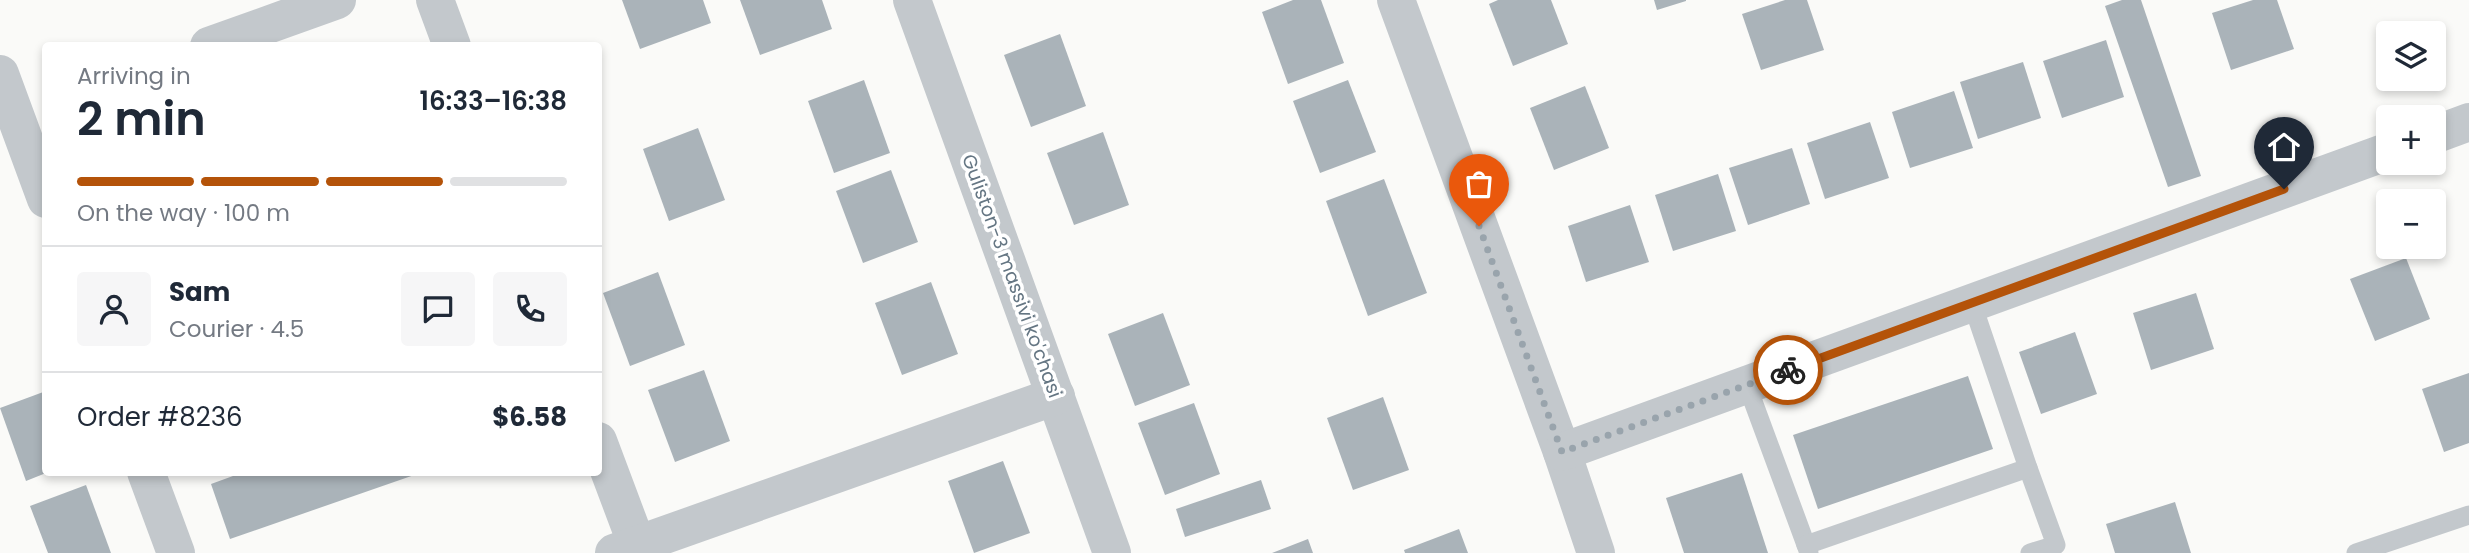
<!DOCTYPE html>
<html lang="en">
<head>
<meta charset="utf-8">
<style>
  body { margin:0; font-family:Poppins,sans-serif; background:#f6f6f7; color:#1f2937; height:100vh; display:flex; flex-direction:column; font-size:26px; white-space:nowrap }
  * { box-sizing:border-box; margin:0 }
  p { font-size:23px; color:#747a83 }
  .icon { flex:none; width:38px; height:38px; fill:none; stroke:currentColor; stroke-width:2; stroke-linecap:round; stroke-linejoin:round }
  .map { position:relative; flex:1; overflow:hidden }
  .side { position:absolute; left:42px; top:42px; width:560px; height:434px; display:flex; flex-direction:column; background:#fff; border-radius:7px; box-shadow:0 4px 10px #0003 }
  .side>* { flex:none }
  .tools { position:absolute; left:2376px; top:21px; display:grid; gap:14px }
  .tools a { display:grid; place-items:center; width:70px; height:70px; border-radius:7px; background:#fff; box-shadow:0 4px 10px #0003; font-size:35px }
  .pin { position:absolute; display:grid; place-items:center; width:60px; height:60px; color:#fff; margin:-72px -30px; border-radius:50% 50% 50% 0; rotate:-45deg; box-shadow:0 0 7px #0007 }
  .pin .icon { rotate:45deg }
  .courier { position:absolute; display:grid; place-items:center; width:70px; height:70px; margin:-35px; border:5px solid #b45309; border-radius:50%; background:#fff; color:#222; box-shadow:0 2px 9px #0007 }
  .head em { font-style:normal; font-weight:600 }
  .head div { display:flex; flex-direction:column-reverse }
  .head { display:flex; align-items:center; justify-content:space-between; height:119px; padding:0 35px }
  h1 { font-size:46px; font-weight:600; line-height:52px }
  .bar { display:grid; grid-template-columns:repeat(4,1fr); gap:10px 7px; align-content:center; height:84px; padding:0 35px }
  .bar i { height:9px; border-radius:5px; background:#e0e1e3 }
  .bar .active { background:#b45309 }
  .bar p { grid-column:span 4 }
  .line { display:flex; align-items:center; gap:18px; padding:0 35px; border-top:2px solid #e0e1e3 }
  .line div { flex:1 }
  .round { display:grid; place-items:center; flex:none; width:74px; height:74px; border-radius:7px; background:#f6f6f7 }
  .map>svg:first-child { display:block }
  .building { fill:#aab3b9 }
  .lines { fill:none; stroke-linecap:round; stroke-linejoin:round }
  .lane { stroke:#c3c8cc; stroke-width:19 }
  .street { stroke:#c3c8cc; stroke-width:38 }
  .done { stroke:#99a4ac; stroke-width:7; stroke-dasharray:0 12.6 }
  .route { stroke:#b45309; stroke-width:9 }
  .labels { text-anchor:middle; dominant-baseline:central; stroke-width:7; stroke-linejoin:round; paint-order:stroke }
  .street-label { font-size:19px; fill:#657683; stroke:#fff }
</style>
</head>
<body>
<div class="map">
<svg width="2469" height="553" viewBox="0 0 2469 553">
  <rect width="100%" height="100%" fill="#fafaf8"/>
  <!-- building -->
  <g class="building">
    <polygon points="622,0 703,0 711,23 640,49"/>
    <polygon points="740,0 822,0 832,29 760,55"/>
    <polygon points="1293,0 1321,0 1344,63 1288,84 1262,12"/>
    <polygon points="1498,0 1551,0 1568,44 1513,66 1489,4"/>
    <polygon points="1654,0 1686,0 1686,1 1657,10"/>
    <polygon points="1785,0 1807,0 1824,50 1761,70 1742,14"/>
    <polygon points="2122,0 2141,0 2201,176 2168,187 2105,6"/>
    <polygon points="2253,0 2277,0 2294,49 2231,70 2212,13"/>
    <polygon points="1060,34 1086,106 1031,127 1004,55"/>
    <polygon points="2106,40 2124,97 2062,118 2043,61"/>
    <polygon points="2023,62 2041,118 1978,139 1960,82"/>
    <polygon points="864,80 890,153 834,173 808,101"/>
    <polygon points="1348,80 1376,152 1320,173 1293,101"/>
    <polygon points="1585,86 1609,148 1554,170 1530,108"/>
    <polygon points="1954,91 1973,148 1910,168 1892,112"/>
    <polygon points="1870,122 1889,178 1825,199 1807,143"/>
    <polygon points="698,128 725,200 669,221 643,149"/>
    <polygon points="1103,132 1129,205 1074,225 1047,153"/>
    <polygon points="1792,148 1810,204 1748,225 1729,168"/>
    <polygon points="891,170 918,242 863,263 836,191"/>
    <polygon points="1718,174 1736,231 1673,251 1655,195"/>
    <polygon points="1384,179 1427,293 1368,316 1326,201"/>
    <polygon points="1630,205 1649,262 1586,282 1568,226"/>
    <polygon points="2406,258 2430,319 2375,341 2350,279"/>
    <polygon points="658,272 685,345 630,366 603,293"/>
    <polygon points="931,282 958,354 902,375 875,303"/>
    <polygon points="2196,293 2214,349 2151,370 2133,313"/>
    <polygon points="1163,313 1190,385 1135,406 1108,334"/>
    <polygon points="2075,332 2097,394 2041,414 2019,352"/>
    <polygon points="704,370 730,441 675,462 648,390"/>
    <polygon points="2469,373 2469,443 2444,452 2422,389"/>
    <polygon points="1968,376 1993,449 1818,509 1793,435"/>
    <polygon points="46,391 46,473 26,481 0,408"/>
    <polygon points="1383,397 1409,470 1353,490 1327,418"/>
    <polygon points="1194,403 1220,474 1165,495 1138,423"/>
    <polygon points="1003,461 1030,533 974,553 948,481"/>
    <polygon points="244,472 420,472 420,473 230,539 211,484"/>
    <polygon points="1742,473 1768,553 1684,553 1666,498"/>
    <polygon points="1261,480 1271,509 1185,537 1176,509"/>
    <polygon points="86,485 111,553 48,553 30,506"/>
    <polygon points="2175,502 2191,553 2115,553 2106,524"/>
    <polygon points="1459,529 1468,553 1405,553 1404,550"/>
    <polygon points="1308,539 1313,553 1272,553"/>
  </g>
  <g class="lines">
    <!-- lane -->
    <g class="lane">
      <polyline points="1747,385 1809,553"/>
      <polyline points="2028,468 2056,545 2030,553"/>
      <polyline points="1806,545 2028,468 1972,303"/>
      <polyline points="2356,553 2469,515"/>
    </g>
    <!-- street -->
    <g class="street">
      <polyline points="435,0 452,46"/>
      <polyline points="912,0 1112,553"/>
      <polyline points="1396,0 1562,452 1596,553"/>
      <polyline points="209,46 337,0"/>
      <polyline points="0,74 46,199"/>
      <polyline points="2434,135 2469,122"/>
      <polyline points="598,441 640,553"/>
      <polyline points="1562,452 2389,151"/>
      <polyline points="146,472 176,553"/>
      <polyline points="614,553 1056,396"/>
    </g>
  </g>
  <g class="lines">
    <!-- done -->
    <polyline class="done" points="1479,226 1562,452 1788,370"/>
    <!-- route -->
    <polyline class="route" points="1788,370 2284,189"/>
  </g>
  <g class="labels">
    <!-- street labels -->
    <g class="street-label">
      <text transform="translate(1012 276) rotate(70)">Guliston-3 massivi ko'chasi</text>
    </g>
  </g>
</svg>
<div class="tools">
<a><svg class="icon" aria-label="layers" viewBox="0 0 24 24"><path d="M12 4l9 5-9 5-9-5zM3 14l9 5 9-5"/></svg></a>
<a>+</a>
<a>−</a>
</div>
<div class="pin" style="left:1479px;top:226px;background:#ea580c"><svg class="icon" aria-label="bag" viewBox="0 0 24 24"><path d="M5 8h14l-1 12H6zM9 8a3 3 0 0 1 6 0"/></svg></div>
<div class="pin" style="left:2284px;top:189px;background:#1f2937"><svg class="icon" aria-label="home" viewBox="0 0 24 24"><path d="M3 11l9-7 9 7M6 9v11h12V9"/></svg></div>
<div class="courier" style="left:1788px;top:370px"><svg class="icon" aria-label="bike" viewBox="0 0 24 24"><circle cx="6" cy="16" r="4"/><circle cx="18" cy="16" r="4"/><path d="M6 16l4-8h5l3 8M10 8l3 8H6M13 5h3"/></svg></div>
<section class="side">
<div class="head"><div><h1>2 min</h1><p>Arriving in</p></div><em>16:33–16:38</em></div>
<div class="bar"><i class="active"></i><i class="active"></i><i class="active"></i><i></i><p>On the way · 100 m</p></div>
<div class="line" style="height:126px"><a class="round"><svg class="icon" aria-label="person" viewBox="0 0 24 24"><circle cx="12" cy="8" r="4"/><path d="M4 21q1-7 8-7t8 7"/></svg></a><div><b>Sam</b><p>Courier · 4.5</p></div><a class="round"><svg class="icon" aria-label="chat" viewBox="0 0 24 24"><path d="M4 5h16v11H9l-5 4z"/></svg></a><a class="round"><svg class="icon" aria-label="phone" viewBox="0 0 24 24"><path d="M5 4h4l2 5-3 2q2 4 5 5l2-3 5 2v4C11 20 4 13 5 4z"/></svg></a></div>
<div class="line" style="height:91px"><div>Order #8236</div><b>$6.58</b></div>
</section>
</div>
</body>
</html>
